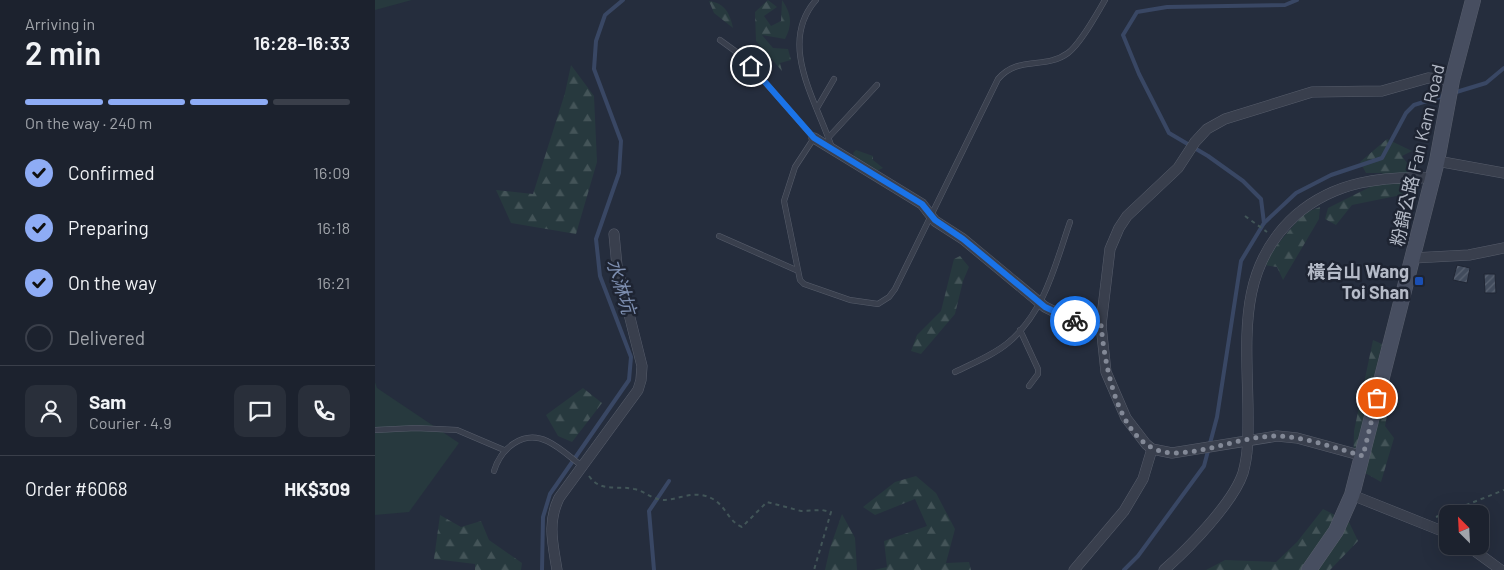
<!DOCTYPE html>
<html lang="en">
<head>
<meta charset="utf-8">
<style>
  body { margin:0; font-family:Barlow,"Noto Sans TC",sans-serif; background:#292f3a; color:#f1f3f6; height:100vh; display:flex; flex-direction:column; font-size:19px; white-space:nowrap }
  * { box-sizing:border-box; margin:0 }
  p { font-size:16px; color:#a0a4aa }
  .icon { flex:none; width:28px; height:28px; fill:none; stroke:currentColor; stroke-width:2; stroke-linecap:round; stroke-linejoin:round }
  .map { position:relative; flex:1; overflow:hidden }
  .panel { display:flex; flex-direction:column; background:#1c222e; width:375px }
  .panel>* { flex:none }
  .needle { width:32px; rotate:336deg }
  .controls { position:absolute; left:1064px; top:505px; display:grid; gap:10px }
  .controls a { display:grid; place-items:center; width:50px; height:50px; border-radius:10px; background:#1c222e; box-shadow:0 5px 20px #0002,0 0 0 1px #3a3f4a; font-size:25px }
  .pin { position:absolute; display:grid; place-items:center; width:42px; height:42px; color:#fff; margin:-21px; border:2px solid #fff; border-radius:50%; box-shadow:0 1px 5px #0007 }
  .courier { position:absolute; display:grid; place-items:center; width:50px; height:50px; margin:-25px; border:4px solid #1a73e8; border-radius:50%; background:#fff; color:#222; box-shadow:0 1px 6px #0007 }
  .summary em { font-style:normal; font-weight:600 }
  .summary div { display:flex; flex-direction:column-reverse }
  .summary { display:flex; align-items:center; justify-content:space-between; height:85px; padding:0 25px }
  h1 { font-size:32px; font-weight:600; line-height:38px }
  .bar { display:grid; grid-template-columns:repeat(4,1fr); gap:8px 5px; align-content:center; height:60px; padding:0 25px }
  .bar i { height:6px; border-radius:4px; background:#3a3f4a }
  .bar .on { background:#8eacf5 }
  .bar p { grid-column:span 4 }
  .line { display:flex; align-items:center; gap:12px; padding:0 25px; border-top:1px solid #3a3f4a }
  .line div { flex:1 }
  .round { display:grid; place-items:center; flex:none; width:52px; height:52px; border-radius:10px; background:#292f3a }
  ol { padding:0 25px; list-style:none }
  li { display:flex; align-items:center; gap:15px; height:55px }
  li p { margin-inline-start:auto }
  li .icon { padding:5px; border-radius:50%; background:#8eacf5; color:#111; stroke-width:4 }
  li:last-child { color:#a0a4aa }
  li i { width:28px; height:28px; border:2px solid #3a3f4a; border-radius:50% }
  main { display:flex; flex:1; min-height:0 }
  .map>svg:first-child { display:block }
  .grass { fill:#27393e }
  .forest { fill:url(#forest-firs) }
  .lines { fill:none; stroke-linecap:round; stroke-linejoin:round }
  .stream { stroke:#394764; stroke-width:4 }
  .building { fill:url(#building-hatch); stroke:#202634 }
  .service-casing { stroke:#575d6b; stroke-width:6 }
  .minor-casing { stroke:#575d6b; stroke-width:11 }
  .secondary-casing { stroke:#575d6b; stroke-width:16 }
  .path { stroke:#425558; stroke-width:2; stroke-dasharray:4 4; stroke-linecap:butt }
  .service { stroke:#393f4d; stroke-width:5 }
  .minor { stroke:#393f4d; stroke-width:10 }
  .secondary { stroke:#474e60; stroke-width:15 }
  .done { stroke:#838997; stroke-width:5; stroke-dasharray:0 9 }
  .route { stroke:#1a73e8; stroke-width:6 }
  .transit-dot { fill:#1a4fb4; stroke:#1e2432; stroke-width:2 }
  .labels { text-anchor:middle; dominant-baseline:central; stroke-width:5; stroke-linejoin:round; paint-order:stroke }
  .street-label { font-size:18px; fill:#b5bbc8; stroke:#1e2432 }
  .poi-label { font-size:18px; font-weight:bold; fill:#b5bbc8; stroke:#1e2432; text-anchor:end }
  .water-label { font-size:19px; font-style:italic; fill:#7d8eaf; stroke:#1e2432 }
</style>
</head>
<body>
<main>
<section class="panel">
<div class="summary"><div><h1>2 min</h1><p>Arriving in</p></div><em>16:28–16:33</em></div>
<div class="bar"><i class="on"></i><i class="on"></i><i class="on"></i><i></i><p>On the way · 240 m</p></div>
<ol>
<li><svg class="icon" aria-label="check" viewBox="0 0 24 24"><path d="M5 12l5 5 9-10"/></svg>Confirmed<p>16:09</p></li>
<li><svg class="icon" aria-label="check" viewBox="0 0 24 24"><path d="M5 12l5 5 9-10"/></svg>Preparing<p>16:18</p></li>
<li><svg class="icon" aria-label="check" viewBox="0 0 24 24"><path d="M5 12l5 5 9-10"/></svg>On the way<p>16:21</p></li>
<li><i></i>Delivered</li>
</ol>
<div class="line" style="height:90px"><a class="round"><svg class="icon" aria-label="person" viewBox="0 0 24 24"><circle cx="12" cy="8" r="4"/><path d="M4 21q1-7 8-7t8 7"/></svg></a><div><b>Sam</b><p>Courier · 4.9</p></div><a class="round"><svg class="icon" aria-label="chat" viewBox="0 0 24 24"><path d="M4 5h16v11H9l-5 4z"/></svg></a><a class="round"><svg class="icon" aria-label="phone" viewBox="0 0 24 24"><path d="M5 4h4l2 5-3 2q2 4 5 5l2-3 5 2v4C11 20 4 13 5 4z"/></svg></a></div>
<div class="line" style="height:65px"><div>Order #6068</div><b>HK$309</b></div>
</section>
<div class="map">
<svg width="1129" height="570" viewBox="0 0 1129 570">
  <defs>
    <pattern id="forest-firs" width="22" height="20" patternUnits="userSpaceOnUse" patternTransform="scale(1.25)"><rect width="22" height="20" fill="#27393e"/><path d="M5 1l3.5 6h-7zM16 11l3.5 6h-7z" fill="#445458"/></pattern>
    <pattern id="building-hatch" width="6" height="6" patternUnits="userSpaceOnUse" patternTransform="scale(1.25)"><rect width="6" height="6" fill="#414b5c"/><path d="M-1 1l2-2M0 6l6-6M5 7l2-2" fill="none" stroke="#5a6372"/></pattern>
  </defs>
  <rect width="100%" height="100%" fill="#252d3d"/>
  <!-- grass -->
  <g class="grass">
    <polygon points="0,0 37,0 0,10"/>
    <polygon points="0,382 2,388 84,443 34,512 0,515"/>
  </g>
  <!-- forest -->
  <g class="forest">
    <path d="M 393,0 L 402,7 L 389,16 L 396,26 L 406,21 L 407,0 C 416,13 418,24 410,39 L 387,35 L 398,48 L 413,49 L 416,60 L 405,63 L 407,71 L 381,41 L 380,12 Z"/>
    <path d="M 334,1 C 350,3 355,14 358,28 L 339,13 Z"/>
    <polygon points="196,65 219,96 222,162 201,234 136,223 121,190 158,194 190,93"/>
    <polygon points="1012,139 1037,151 1027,156 1034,166 1031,194 977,205 961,225 950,219 953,208 995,187 1008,173 991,173 985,162"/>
    <polygon points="481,150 498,156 498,160 508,168 501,171 483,165 478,153"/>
    <polygon points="945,207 944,219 908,280 902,267 889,265 902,245 929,213"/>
    <polygon points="585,256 594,267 588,281 580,314 546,354 536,351 542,335 566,311 579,259"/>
    <polygon points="998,340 1007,344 998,380 1016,395 1010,426 1019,438 1006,482 978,466 979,431"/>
    <polygon points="208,388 227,403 197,442 183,436 171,415"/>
    <polygon points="541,476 561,493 580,529 571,563 594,562 596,570 499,570 512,567 509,541 552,526 540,499 500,515 488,507 520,482"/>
    <polygon points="948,509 974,522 983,541 955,570 831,570 850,560 901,562 922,542"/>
    <polygon points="467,514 480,538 482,570 450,570 455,548"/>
    <polygon points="65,515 86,527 106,521 114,540 147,563 146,570 100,570 100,564 59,559"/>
  </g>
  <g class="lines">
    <!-- stream -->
    <g class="stream">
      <polyline points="1078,93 1111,83 1129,68"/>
      <polyline points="889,223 886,199 868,181 833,156 794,133 764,74 748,35 762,12 792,7 910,5 922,0"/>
      <polyline points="167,570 168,517 175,494 254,380 256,357 225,276 221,239 244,173 246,141 219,69 221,41 230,15 248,0"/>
      <polyline points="279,570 274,511 294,481"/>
      <polyline points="749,570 763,556 829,466 842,417 866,261 889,223 921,193 956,175 1007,158 1031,113 1039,105 1071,95"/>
    </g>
  </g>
  <!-- building -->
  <g class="building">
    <polygon points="1082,265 1095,268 1092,283 1078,280"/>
    <polygon points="1109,274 1120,274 1121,293 1110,293"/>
  </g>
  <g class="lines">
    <defs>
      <g id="service">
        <path d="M 441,0 C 402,44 442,102 457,148"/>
        <path d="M 345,40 L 367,56 L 439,138 L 420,167 L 409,201 L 425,280 L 429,284 L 475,300 L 503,304 L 514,297 L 520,289 L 623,79 C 643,55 670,70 693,53 C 706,43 721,15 730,0"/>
        <polyline points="442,108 459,79"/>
        <polyline points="453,138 502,85"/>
        <polyline points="344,236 421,270"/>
        <polyline points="645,330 663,369 663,374 654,386"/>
        <path d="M 580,372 C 598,363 619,355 634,342 C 670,311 680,265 695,222"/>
        <polyline points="0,430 41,428 82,430 129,450"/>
        <path d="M 119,471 C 126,448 148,430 172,441 C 185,447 196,458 207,466"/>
      </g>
      <g id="minor">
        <polyline points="439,138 547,204 560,221 588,239 670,307 696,320 726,325"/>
        <polyline points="1062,161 1129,173"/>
        <polyline points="1038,258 1094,255 1129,248"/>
        <polyline points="988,456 922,438 902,436 797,453 777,449 771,444 751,418 731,372 726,325 735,249 744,228 752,216 803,168 820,142 832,129 850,119 937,92 1007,91 1053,78 1077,80"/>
        <polyline points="977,495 1072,533"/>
        <polyline points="1093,546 1126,570"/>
        <path d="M 182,570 C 178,544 172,523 184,498 L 263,390 L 266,380 L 267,366 L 242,266 L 239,234"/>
        <polyline points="699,570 749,511 768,479 777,449"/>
        <path d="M 789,570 C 813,549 858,503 868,473 C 874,452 873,431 873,409 C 872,336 862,268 921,215 C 960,181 1008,176 1057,178"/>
      </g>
      <polyline id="secondary" points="934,570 961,531 977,495 1062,161 1077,80 1098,0"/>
    </defs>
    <!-- service casing -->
    <use href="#service" class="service-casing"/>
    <!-- minor casing -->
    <use href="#minor" class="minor-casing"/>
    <!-- secondary casing -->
    <use href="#secondary" class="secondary-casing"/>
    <!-- path -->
    <g class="path">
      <polyline points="870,216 892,232"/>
      <path d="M 214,476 C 226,493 242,485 259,489 C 270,491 276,499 288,500 C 300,500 314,493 326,495 C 351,499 350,520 367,527 L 392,502 L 426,511 L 447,510 L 456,512 L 439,570"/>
      <polyline points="1061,517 1129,490"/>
    </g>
    <!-- service -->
    <use href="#service" class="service"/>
    <!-- minor -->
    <use href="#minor" class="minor"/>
    <!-- secondary -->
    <use href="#secondary" class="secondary"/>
  </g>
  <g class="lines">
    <!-- done -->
    <path class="done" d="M 700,321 L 726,325 C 730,365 743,452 798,453 C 833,453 867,436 902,436 C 931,437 960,448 988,456 L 1002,398"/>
    <!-- route -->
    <polyline class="route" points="376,66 439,138 547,204 560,220 588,239 670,307 700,321"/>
  </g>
  <!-- markers -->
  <rect class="transit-dot" x="1039" y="276" width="10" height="10" rx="2.5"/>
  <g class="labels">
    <!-- street labels -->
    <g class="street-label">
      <text transform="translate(1042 155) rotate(-77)">粉錦公路 Fan Kam Road</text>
    </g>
    <!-- poi labels -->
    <g class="poi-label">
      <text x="1034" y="271">橫台山 Wang<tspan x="1034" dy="21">Toi Shan</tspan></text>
    </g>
    <!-- water labels -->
    <g class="water-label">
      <text transform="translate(247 286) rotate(73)">水淋坑</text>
    </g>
  </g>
</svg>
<div class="controls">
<a><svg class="needle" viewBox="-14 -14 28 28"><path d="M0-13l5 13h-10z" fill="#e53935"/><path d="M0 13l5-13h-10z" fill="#a0a4aa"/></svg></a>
</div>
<div class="pin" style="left:1002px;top:398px;background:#ea580c"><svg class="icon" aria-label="bag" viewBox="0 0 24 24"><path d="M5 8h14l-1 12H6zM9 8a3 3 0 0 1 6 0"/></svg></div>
<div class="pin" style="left:376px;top:66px;background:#1f2937"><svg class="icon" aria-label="home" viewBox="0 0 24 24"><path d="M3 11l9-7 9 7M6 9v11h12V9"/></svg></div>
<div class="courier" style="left:700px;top:321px"><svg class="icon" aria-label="bike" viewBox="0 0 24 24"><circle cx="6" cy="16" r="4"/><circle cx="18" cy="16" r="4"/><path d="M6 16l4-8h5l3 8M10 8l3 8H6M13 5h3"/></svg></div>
</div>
</main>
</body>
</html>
